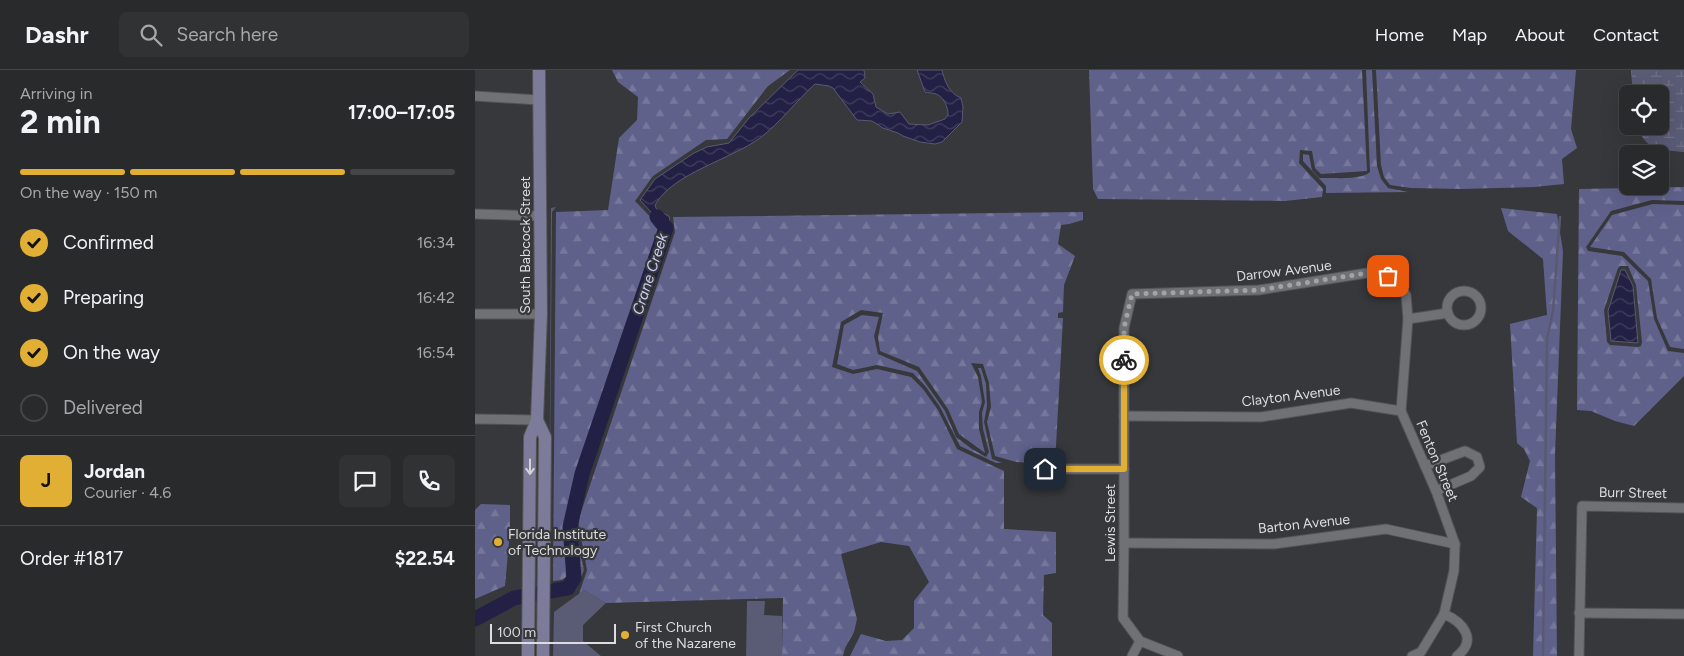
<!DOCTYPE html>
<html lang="en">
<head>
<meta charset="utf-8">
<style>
  body { margin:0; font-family:Figtree,sans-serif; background:#313234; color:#f1f3f6; height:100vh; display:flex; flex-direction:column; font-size:19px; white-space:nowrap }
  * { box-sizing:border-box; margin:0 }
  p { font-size:16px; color:#a5a7a9 }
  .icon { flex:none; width:28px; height:28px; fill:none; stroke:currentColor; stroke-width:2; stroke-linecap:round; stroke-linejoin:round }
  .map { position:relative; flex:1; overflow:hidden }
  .details { display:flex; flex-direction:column; background:#292a2c; width:475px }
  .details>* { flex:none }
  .buttons { position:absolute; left:1144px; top:15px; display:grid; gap:10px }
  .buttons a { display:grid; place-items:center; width:50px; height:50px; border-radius:8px; background:#292a2c; box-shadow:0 5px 20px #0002,0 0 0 1px #454648; font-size:25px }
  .scale { position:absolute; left:15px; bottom:12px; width:126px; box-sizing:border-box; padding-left:5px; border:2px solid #dddddf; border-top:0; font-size:14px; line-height:18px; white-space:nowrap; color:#dddddf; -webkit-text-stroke:4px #37383b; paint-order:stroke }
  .pin { position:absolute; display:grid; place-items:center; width:42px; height:42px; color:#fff; margin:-21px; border-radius:10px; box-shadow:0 2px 8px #0006 }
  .courier { position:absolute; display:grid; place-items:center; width:50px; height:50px; margin:-25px; border:4px solid #e1af34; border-radius:50%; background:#fff; color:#222; box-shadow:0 1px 6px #0007 }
  .head em { font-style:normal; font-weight:700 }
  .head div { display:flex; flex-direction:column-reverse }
  .head { display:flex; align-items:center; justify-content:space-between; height:85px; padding:0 20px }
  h1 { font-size:32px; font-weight:700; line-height:38px }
  .bar { display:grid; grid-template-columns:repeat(4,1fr); gap:8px 5px; align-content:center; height:60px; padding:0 20px }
  .bar i { height:6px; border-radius:4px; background:#454648 }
  .bar .active { background:#e1af34 }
  .bar p { grid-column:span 4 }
  .line { display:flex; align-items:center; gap:12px; padding:0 20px; border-top:1px solid #454648 }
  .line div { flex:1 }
  .round { display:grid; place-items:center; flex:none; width:52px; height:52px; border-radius:8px; background:#313234 }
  ol { padding:0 20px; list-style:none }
  li { display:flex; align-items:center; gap:15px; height:55px }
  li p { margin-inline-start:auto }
  li .icon { padding:5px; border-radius:50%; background:#e1af34; color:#111; stroke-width:4 }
  li:last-child { color:#a5a7a9 }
  li i { width:28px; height:28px; border:2px solid #454648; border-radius:50% }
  header { display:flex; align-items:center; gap:30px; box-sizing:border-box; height:70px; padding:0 25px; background:#292a2c; border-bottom:1px solid #454648 }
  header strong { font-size:24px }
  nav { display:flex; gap:28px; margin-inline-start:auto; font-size:18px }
  .search { width:350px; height:45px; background:#313234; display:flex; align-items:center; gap:12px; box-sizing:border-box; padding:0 18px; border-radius:8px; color:#a5a7a9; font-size:19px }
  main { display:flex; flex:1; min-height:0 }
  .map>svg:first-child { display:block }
  .grass { fill:#5a5b75 }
  .forest { fill:url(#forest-firs); fill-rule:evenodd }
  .wetland { fill:url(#wetland-marsh) }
  .water { fill:url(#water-waves); stroke:#5a5972 }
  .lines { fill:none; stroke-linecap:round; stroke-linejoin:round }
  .stream { stroke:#5a5972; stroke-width:2.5 }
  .river { stroke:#222044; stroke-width:15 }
  .minor-casing { stroke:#545457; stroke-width:11 }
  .secondary-casing { stroke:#545457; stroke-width:14 }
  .minor { stroke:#707175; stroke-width:9 }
  .secondary { stroke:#7c7c9a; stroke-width:12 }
  .oneway { stroke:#d3d3d8 }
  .done { stroke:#a3a3a6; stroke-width:5; stroke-dasharray:0 9 }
  .route { stroke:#e1af34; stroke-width:6 }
  .poi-dot { fill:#e1af34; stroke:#37383b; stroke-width:2 }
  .labels { text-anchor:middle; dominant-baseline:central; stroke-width:4.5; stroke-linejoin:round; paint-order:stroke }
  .street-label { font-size:14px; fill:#dddddf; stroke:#37383b }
  .poi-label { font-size:14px; fill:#dddddf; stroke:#37383b; text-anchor:start }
  .water-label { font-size:15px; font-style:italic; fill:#cdcff8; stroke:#37383b }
</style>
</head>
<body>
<header>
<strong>Dashr</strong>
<div class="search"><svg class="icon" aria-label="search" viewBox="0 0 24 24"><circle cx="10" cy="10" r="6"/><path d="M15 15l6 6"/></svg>Search here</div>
<nav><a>Home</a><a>Map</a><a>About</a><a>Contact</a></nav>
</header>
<main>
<section class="details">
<div class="head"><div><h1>2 min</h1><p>Arriving in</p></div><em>17:00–17:05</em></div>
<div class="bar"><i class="active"></i><i class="active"></i><i class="active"></i><i></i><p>On the way · 150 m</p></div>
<ol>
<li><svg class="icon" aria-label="check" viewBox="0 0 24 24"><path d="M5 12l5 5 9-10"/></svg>Confirmed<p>16:34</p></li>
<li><svg class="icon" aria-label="check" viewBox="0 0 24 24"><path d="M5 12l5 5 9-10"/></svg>Preparing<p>16:42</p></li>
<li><svg class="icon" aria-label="check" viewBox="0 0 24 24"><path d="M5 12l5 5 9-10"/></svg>On the way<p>16:54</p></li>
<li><i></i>Delivered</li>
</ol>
<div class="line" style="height:90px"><b class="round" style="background:#e1af34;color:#111">J</b><div><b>Jordan</b><p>Courier · 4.6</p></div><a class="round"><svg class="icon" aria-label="chat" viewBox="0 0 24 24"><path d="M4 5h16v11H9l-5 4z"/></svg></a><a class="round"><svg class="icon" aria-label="phone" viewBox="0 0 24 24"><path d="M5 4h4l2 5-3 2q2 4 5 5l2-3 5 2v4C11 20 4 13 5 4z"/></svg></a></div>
<div class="line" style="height:65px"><div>Order #1817</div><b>$22.54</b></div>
</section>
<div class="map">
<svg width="1209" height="586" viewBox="0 0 1209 586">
  <defs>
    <pattern id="forest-firs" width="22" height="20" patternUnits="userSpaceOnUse" patternTransform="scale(1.25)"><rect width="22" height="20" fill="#60618b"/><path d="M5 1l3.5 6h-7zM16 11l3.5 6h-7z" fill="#76779b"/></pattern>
    <pattern id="wetland-marsh" width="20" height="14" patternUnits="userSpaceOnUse" patternTransform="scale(1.25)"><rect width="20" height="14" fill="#5a5b75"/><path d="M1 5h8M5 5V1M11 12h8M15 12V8" fill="none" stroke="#717288"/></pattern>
    <pattern id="water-waves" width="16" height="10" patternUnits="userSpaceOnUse" patternTransform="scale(1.25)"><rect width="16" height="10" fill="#222044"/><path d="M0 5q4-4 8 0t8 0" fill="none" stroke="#42405f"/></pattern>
  </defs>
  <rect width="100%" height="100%" fill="#37383b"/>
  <!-- grass -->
  <g class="grass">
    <polygon points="109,520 131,533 108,555 108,571 126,586 78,586 79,542"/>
    <polygon points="272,531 290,531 289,545 307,546 307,586 271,586"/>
  </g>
  <!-- forest -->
  <g class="forest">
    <polygon points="137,0 315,0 293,16 252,69 231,70 178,106 160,131 185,157 185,163 105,396 94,449 91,455 91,507 87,510 78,511 81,142 133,140 144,68 162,50 163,27 143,12"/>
    <polygon points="614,0 887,0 892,101 846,104 840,98 837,81 825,80 824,93 848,119 847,127 810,131 623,129 618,119"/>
    <path d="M 891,0 L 897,0 L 902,96 L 906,109 L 913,118 L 933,122 L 851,123 L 851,116 L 828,91 L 828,84 L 834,85 L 837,100 L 844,108 C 856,108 888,110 895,102 Z"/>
    <polygon points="901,0 1101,0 1096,59 1102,78 1087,89 1089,114 1059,117 986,119 936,118 915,115 909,107 906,95"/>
    <path d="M 1209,117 L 1209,131 L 1177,130 L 1136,141 L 1111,177 L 1113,181 L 1147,186 L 1173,211 L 1179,249 L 1192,279 L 1193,281 L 1209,283 L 1209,306 L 1159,356 L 1140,351 L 1116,341 L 1102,340 L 1104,119 ZM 1145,196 L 1153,196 L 1161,215 L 1167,272 L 1166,276 L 1163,277 L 1135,275 L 1132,272 L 1129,240 L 1143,198 Z"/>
    <polygon points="1178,134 1209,135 1209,279 1195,277 1182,248 1176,209 1149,182 1115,177 1137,145"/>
    <polygon points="1026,138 1082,144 1088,181 1080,385 1082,586 1058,586 1062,438 1046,427 1055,391 1049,379 1042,373 1035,254 1072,245 1068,189 1033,161"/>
    <polygon points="608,142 608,150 594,154 586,155 583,174 600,186 589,215 588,242 583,243 583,248 588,248 580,394 541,392 520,386 512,352 516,337 514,313 508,294 496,293 503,307 507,332 504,342 504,359 510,383 484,364 473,339 444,297 405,281 403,267 408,243 386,240 366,252 357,297 378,304 402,299 436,307 448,319 463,340 482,379 529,401 529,459 581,462 581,503 569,505 568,545 577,553 577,586 375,586 386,564 411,571 427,570 439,558 439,531 454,512 434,476 406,472 366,484 382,549 379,562 370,578 368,586 307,586 308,528 131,533 109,520 104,524 112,500 103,451 200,162 198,147"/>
    <polygon points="387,245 404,247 399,266 403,284 442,301 470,341 481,367 497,379 511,387 514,382 508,359 507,343 510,332 506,306 503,298 506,298 511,314 512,336 509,352 517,389 527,393 521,393 485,376 465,337 451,317 438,303 402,295 378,300 362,294 369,255"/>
    <polygon points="6,434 35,435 35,461 30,516 0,529 0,440"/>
  </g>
  <!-- wetland -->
  <g class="wetland">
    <path d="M 1156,0 L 1209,0 L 1209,82 C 1188,80 1169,81 1163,56 L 1185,56 L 1185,24 L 1159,24 L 1157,13 Z"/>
    <polygon points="81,137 77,142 74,511 77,515 89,514 95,508 94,456 97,450 109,397 189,162 195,163 99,450 109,500 101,520 74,521 76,138"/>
  </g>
  <!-- water -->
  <g class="water">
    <path d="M 323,0 L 389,0 L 390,8 L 385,12 L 398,24 L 401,37 L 413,44 L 425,42 L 434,54 L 453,55 L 470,49 L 473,45 C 473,37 469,27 461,24 C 459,23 453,23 450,22 L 442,0 L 467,0 C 470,12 474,23 486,28 L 488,37 L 487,52 L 467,72 L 460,74 L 445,72 L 428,66 L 423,63 L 408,58 L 397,51 L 382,50 L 358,18 L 354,16 L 340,14 C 321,31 305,53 285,68 C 255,90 198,103 180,135 C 181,142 188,143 194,146 L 196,161 L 195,163 L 189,162 L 187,154 L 165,130 L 180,109 L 219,83 L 232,77 L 254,73 L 274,48 Z"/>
    <polygon points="1146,200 1150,200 1158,216 1163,273 1136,271 1133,241"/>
  </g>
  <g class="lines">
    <!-- stream -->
    <polyline class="stream" points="1068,586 1072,269 1078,241 1085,147"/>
    <!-- river -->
    <polyline class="river" points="0,549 39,528 93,518 99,508 95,457 107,404 191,158 182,147"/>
    <defs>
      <g id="minor">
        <polyline points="0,26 64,30"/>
        <polyline points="0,144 66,146"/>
        <circle cx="989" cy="238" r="17"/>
        <polyline points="0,244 66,244"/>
        <polyline points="933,249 973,243"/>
        <polyline points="649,346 786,347 876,333 926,341"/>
        <polyline points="0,349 62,350"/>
        <polyline points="950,396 990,381 1002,387 1005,397 996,406 961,421"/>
        <polyline points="555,399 649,399"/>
        <polyline points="649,473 799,474 911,459 980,474"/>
        <polyline points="1104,543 1209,544"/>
        <path d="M 969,544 C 988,552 1003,570 982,586"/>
        <polyline points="657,586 665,571"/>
        <polyline points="703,586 665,571 648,548 649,473 649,258 657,224 784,220 892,203 914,206 931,225 933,249 926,341 961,421 980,474 979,501 969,544 946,582 937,586"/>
        <polyline points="1104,586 1107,436 1209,438"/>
      </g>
      <g id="secondary">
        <polyline points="62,350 70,367 68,586"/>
        <polyline points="53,586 55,367 62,350 66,244 64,0"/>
      </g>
    </defs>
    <!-- minor casing -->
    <use href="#minor" class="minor-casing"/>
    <!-- secondary casing -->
    <use href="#secondary" class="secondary-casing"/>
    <!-- minor -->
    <use href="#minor" class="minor"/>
    <!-- secondary -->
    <use href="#secondary" class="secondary"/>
  </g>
  <!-- one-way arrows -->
  <defs><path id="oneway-shaft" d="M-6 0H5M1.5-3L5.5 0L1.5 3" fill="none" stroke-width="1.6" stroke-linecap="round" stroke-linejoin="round" transform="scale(1.25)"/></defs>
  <use class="oneway" href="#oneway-shaft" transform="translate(55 397) rotate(90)"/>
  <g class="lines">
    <!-- done -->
    <polyline class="done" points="649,290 649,258 657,224 784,220 892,203 913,206"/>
    <!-- route -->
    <polyline class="route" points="570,399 649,399 649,290"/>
  </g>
  <!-- markers -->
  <g class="poi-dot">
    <circle cx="23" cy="472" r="5"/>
    <circle cx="150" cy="565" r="5"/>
  </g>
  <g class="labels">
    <!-- street labels -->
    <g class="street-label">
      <text transform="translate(50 175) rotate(-90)">South Babcock Street</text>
      <text transform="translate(809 201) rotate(-7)">Darrow Avenue</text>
      <text transform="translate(816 326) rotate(-7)">Clayton Avenue</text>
      <text transform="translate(962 391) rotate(67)">Fenton Street</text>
      <text transform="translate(1158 423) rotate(1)">Burr Street</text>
      <text transform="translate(635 453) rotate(-90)">Lewis Street</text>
      <text transform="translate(829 454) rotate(-6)">Barton Avenue</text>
    </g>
    <!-- poi labels -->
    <g class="poi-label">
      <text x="33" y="464">Florida Institute<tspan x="33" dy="16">of Technology</tspan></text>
      <text x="160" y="557">First Church<tspan x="160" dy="16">of the Nazarene</tspan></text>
    </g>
    <!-- water labels -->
    <g class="water-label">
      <text transform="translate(175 204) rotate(-72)">Crane Creek</text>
    </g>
  </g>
</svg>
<div class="buttons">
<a><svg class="icon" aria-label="locate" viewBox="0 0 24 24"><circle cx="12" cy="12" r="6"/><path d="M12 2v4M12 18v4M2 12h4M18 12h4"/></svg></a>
<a><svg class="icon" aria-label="layers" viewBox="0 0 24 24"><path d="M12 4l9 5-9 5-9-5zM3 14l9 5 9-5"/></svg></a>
</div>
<div class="scale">100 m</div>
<div class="pin" style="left:913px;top:206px;background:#ea580c"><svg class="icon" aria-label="bag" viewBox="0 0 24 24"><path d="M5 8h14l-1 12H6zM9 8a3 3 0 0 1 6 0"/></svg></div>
<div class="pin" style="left:570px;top:399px;background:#1f2937"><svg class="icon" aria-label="home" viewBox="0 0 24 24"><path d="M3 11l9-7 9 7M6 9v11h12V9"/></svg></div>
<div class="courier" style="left:649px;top:290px"><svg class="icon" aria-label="bike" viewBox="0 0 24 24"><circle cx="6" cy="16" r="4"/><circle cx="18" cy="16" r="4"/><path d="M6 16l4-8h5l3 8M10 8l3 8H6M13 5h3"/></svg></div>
</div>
</main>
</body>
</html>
